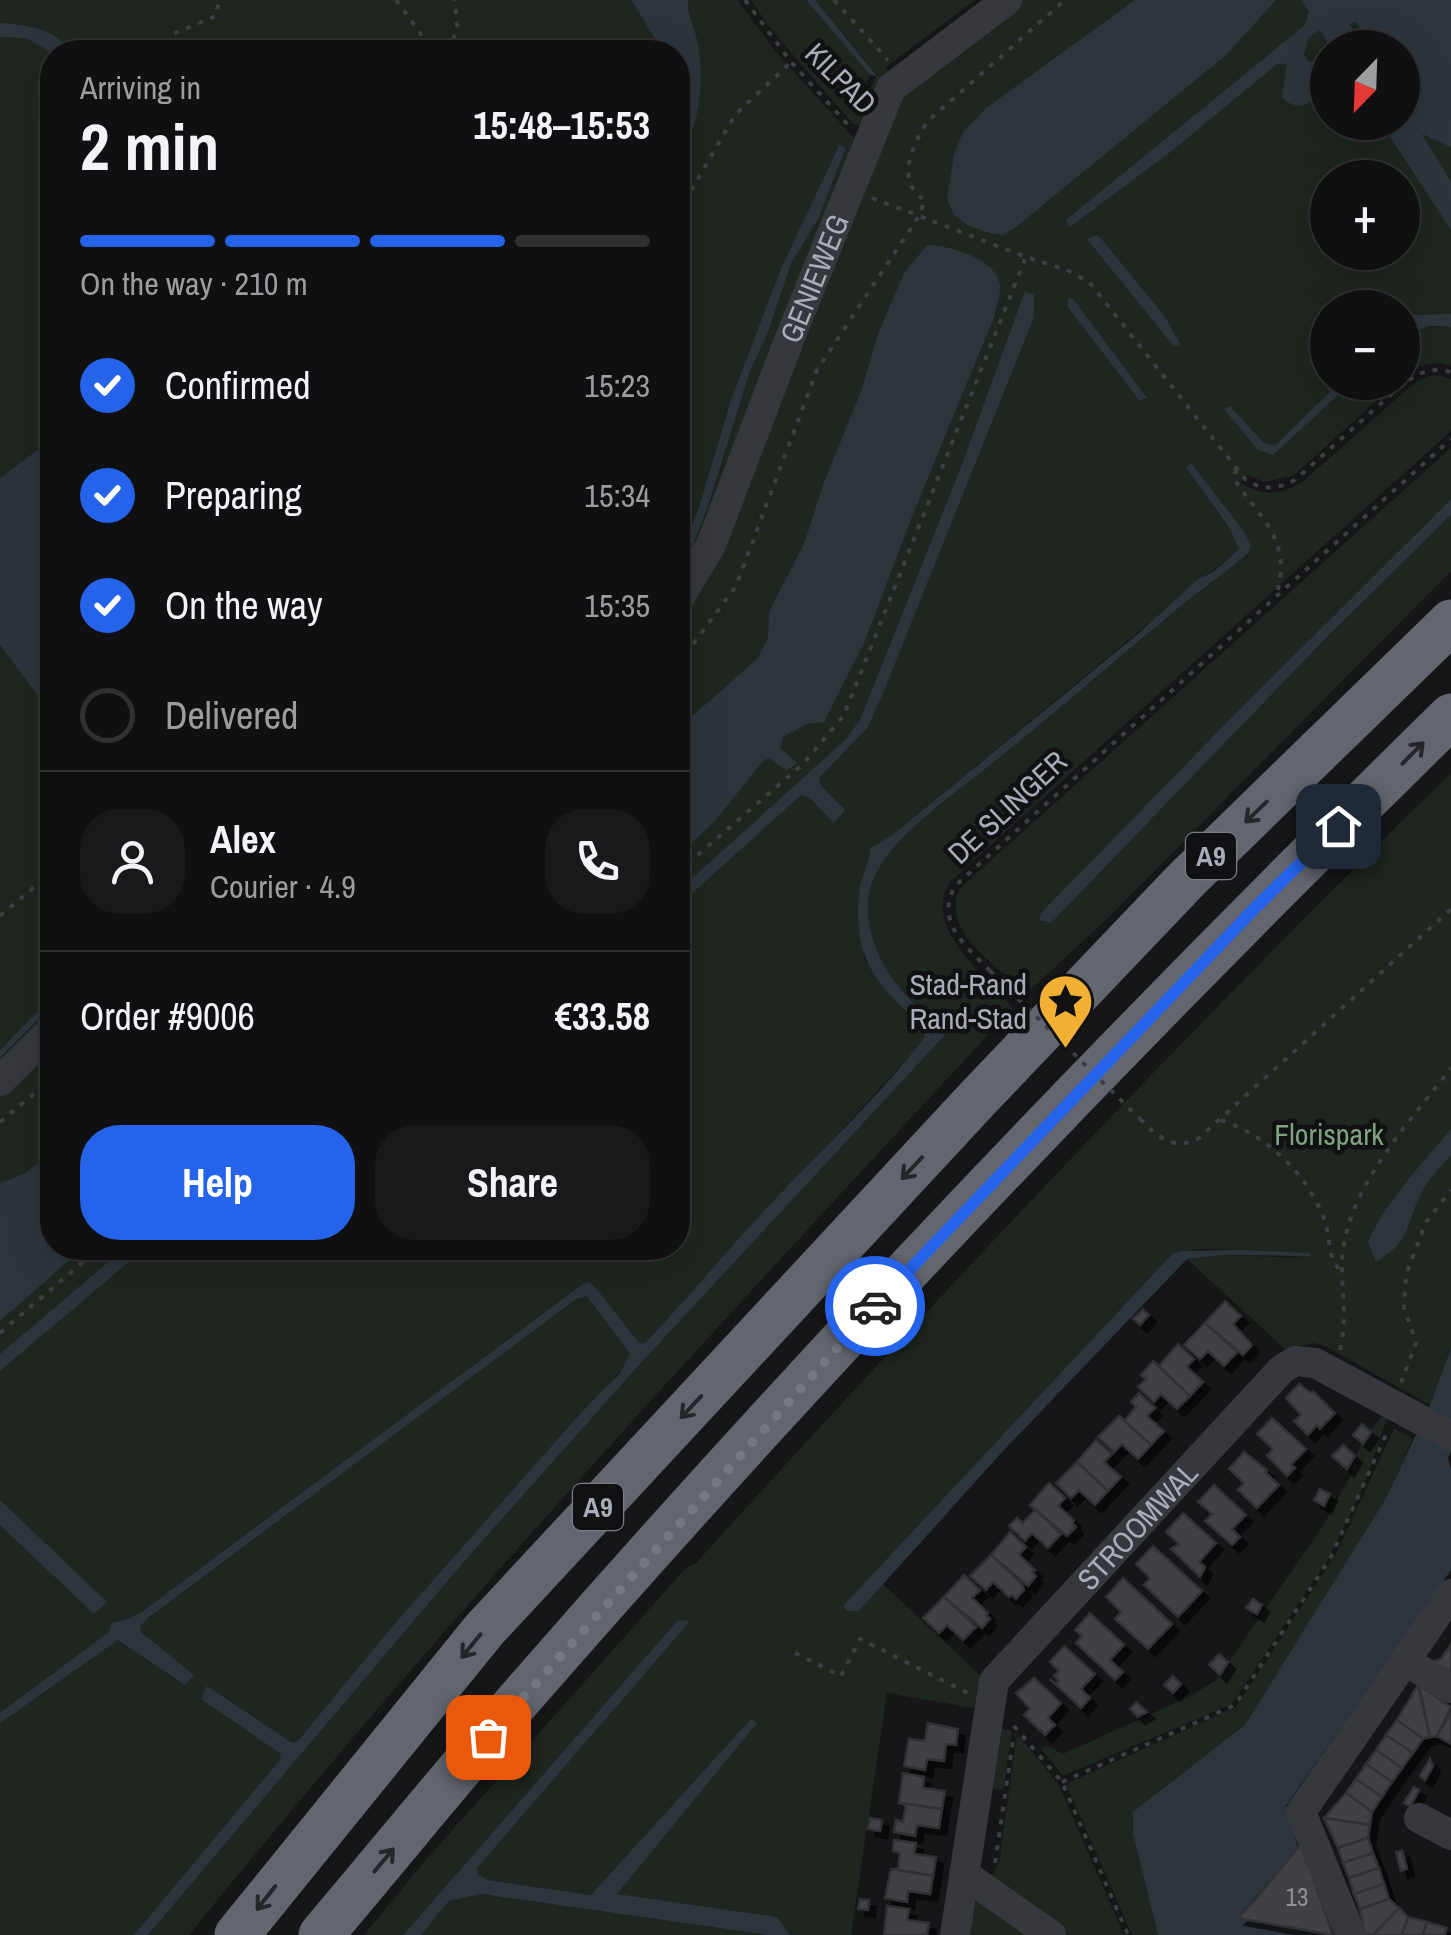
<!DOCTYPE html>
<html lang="en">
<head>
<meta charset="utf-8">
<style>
  body { margin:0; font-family:"Archivo Narrow",sans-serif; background:#19191b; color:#f1f3f6; height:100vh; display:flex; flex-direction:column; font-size:38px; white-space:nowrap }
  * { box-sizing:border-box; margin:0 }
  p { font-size:32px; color:#9c9d9f }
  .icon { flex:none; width:55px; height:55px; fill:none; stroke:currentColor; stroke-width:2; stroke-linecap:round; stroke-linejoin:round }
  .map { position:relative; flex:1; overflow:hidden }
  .drawer { position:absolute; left:40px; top:40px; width:650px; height:1220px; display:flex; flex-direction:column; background:#101012; border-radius:40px; box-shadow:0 10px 40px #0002,0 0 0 2px #303032 }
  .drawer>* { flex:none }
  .needle { width:65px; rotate:203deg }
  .controls { position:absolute; left:1310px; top:30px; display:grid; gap:20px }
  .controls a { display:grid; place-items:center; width:110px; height:110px; border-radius:50%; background:#101012; box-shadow:0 10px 40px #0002,0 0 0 2px #303032; font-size:50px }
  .pin { position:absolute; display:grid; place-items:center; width:85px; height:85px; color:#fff; margin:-42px; border-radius:20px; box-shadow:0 5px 15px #0006 }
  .courier { position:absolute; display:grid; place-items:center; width:100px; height:100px; margin:-50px; border:8px solid #2563eb; border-radius:50%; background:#fff; color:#222; box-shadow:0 2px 12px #0007 }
  .summary em { font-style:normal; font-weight:800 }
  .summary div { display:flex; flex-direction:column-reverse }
  .summary { display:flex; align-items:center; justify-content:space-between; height:170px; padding:0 40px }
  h1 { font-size:65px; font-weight:800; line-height:75px }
  .bar { display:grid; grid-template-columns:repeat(4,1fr); gap:15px 10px; align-content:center; height:120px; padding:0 40px }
  .bar i { height:12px; border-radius:8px; background:#303032 }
  .bar .active { background:#2563eb }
  .bar p { grid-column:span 4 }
  .line { display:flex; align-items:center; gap:25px; padding:0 40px; border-top:2px solid #303032 }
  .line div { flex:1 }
  .round { display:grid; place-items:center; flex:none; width:105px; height:105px; border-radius:40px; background:#19191b }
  ol { padding:0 40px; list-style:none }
  li { display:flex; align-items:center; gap:30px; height:110px }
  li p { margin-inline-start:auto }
  li .icon { padding:10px; border-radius:50%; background:#2563eb; color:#fff; stroke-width:4 }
  li:last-child { color:#9c9d9f }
  li i { width:55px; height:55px; border:5px solid #303032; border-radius:50% }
  .primary-button { display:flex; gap:20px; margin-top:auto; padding:20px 40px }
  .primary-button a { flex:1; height:115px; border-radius:40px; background:#2563eb; color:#fff; font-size:40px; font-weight:800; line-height:115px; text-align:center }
  .primary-button a+a { background:#19191b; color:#f1f3f6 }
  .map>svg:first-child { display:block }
  .green { fill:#1e261f; fill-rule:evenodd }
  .water { fill:#2c353c }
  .building { fill:#404145; stroke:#303034; stroke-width:2.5; filter:url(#shadow) }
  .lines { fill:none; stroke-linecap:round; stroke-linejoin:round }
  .path { stroke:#3d3f44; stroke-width:4; stroke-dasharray:5 8; stroke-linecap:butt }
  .minor { stroke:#37383d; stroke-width:30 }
  .highway { stroke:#63666e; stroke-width:45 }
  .path-bridge { stroke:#3d3f44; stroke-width:4; stroke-dasharray:5 8; stroke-linecap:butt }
  .oneway { stroke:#26262a }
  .done { stroke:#757880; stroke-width:10; stroke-dasharray:0 18 }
  .route { stroke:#2563eb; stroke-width:12 }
  .labels { text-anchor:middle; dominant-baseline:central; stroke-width:9; stroke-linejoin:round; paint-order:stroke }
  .number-label { font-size:25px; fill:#8e929b }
  .shield { fill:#111113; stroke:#7b7e86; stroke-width:2.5 }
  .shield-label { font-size:28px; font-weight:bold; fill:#a8adb8 }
  .street-label { font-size:30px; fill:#a8adb8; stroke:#111113 }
  .poi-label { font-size:30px; fill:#a8adb8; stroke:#111113; text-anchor:end }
  .park-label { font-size:30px; fill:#7fa381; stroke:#111113 }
</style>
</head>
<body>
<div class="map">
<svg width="1451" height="1935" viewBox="0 0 1451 1935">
  <defs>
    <filter id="shadow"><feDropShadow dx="7" dy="7" stdDeviation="0" flood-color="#0009"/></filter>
  </defs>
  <rect width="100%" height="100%" fill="#161618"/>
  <!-- green -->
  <g class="green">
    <polygon points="0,0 631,0 663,52 52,52 52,439 0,478"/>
    <path d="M 688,0 L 738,0 L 774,50 L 856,140 L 703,546 L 678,573 L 709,503 L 750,370 L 767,335 L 791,264 L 819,217 L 846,149 L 838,146 L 788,256 L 730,403 L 698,510 L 678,560 L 678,162 C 700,124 706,82 697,39 C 694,25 687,14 688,0 Z"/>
    <polygon points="751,0 806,0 870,75 858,101 863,104 877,75 815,0 975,0 886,67 891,76 863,126 853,124 769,27"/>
    <path d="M 1017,0 L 1451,0 L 1451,315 L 1427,327 L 1451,327 L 1451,366 C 1431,360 1419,365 1403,377 L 1402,308 L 1328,308 L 1328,382 L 1396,383 L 1293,476 L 1264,482 L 1248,475 L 1240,482 C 1263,498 1282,495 1305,480 L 1405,391 C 1421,378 1431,371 1451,379 L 1451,431 L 952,880 C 918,924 986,976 1013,1008 C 732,1311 449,1613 189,1935 L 148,1935 L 462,1564 L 640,1364 L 945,1035 L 944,1026 C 893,997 845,923 880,866 C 904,827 964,787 999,758 C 1061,708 1120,656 1181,606 C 1203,588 1226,572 1248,555 L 1251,547 L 1212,505 L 1230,529 L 1239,549 L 891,836 L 859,890 L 864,959 L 925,1029 L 925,1037 L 910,1056 L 645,1343 L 279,1761 L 140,1935 L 0,1935 L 0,1095 L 52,1044 L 52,1248 L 678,1248 L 678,611 L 885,117 L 907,90 ZM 1328,48 L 1402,48 L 1402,122 L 1328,122 ZM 1328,178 L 1402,178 L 1402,252 L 1328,252 Z"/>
    <path d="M 1451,448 L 1451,499 L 1224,725 L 1053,901 L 1043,922 L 1051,922 L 1327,637 L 1451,515 L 1451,571 L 1110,916 L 1027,993 C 999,967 941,934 959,889 Z"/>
    <polygon points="0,596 52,622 52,1019 0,1073"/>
    <path d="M 1451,773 L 1451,1348 L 1430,1405 L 1327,1347 L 1314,1343 L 1285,1349 L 1187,1259 L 1222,1255 L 1307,1258 C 1268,1254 1209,1242 1172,1254 L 1117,1313 L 858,1612 L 883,1584 L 980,1675 L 974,1708 L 887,1693 L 851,1935 L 790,1935 L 777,1917 L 617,1895 L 618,1889 L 757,1723 L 591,1895 L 488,1880 L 478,1875 L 476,1868 L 678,1620 L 403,1935 L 364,1935 L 424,1862 L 685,1569 L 696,1563 C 941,1293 1190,1028 1451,773 Z"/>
    <polygon points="1382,1417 1387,1418 1364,1485 1330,1556 1232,1704 1063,1776 1041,1749 1047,1746 1063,1754 1191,1696 1216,1680 1323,1526 1350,1477 1362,1439"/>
    <polygon points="1394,1428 1413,1439 1385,1500 1245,1726 1133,1834 1158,1935 1132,1935 1066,1784 1236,1707 1336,1554"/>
    <polygon points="997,1728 1012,1731 1003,1790 987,1789"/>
    <polygon points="1017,1733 1059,1785 1124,1935 1068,1935 992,1875 999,1863"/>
    <polygon points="481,1894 768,1935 421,1935 449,1901"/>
    <polygon points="979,1900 1033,1935 966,1935 971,1908"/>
  </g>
  <!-- water -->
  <g class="water">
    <path d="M 631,0 L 688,0 C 687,14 694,25 697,39 C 706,82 700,124 678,162 L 678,52 L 663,52 Z"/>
    <polygon points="806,0 815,0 877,76 870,75"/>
    <polygon points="1135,0 1276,0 1226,55 1016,227 1003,235 993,234 969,226 954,215 947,199 954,154 963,132 986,108"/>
    <path d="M 1302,0 L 1451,0 L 1451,147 L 1422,134 L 1451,182 L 1451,230 L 1381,123 L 1402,122 L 1402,48 L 1370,47 L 1356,22 L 1349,24 L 1363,47 L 1330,47 L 1320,30 L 1308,38 L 1304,55 L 1309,62 L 1319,61 L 1327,67 C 1322,90 1306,121 1282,97 L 1287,64 L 1277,64 L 1173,150 L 1070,227 L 1067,225 L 1066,220 L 1305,25 L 1309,12 Z"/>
    <path d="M 0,23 C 30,26 54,28 73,52 L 52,53 L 26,38 L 0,37 Z"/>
    <polygon points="839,145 846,148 819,217 791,264 767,335 750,371 709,503 688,557 678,573 678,560 698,510 731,400 781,269"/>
    <polygon points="1098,235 1166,318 1180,344 1174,347 1172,344 1087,239"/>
    <path d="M 927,245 C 948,245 997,259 1000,285 C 1001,295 996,307 994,317 L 913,514 L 864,643 L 824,722 L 807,724 L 783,737 L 780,748 L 797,763 L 787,771 L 769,758 L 763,761 L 714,822 L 678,856 L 678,729 L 757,659 L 768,639 L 769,612 L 804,544 L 823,485 L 862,389 L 878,334 L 904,273 Z"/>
    <polygon points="1025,291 1034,295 1034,317 883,693 868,727 819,778 821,786 845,810 834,823 810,798 801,795 678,906 678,891 845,740 860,720 961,467"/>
    <polygon points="1068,298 1073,299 1147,398 1139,400 1068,307"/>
    <polygon points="1451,314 1451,327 1430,326 1403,335 1404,319 1413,315"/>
    <polygon points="1339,383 1351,383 1273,455 1257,449 1224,409 1230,406 1263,442 1275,446"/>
    <polygon points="52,439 52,714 0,645 0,478"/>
    <path d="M 1191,463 L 1245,533 L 1251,547 L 1248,554 C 1226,572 1203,588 1181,606 C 1120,656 1061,708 999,758 C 964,787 904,827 880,866 C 845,923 893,997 944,1026 L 945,1035 L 640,1364 L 462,1564 L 148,1935 L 134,1935 L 279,1761 L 281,1754 L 201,1699 L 207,1686 L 289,1741 L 294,1743 L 300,1738 L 392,1627 L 579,1415 L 620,1373 L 630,1354 L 587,1296 L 576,1299 L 149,1617 L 140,1626 L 141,1632 L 194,1675 L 185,1685 L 118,1640 L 0,1723 L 0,1713 L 109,1632 L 111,1623 L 129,1619 L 143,1611 L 583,1284 L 590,1282 L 595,1287 L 639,1343 L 645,1343 C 691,1295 733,1243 779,1195 C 829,1143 881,1094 925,1037 L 925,1029 C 878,984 853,964 859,894 C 860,878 870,864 870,848 L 891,836 L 1139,633 L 1197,580 L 1213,572 L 1239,549 L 1230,529 L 1186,467 Z"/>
    <polygon points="1451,499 1451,515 1327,637 1051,923 1039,920 1041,913 1224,725"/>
    <polygon points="52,997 52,1005 0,1058 0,1050"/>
    <path d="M 1451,1129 L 1451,1155 C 1438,1169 1424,1184 1417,1202 C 1405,1232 1407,1243 1376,1262 L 1368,1241 C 1388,1199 1421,1165 1451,1129 Z"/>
    <polygon points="52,1151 52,1248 83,1248 0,1321 0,1184 27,1172"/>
    <polygon points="125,1248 145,1248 0,1371 0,1354"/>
    <polygon points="1238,1250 1309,1253 1311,1256 1222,1255 1187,1259 1003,1451 858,1612 846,1610 843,1606 1172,1254 1181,1251"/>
    <polygon points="1451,1348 1451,1452 1448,1458 1451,1469 1451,1570 1286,1806 1298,1848 1238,1917 1329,1935 1158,1935 1133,1834 1133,1812 1245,1725 1385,1500 1430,1405"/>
    <polygon points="0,1500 107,1602 94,1614 0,1525"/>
    <polygon points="678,1620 690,1621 477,1868 478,1875 488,1880 591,1895 751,1719 757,1723 617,1894 777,1917 790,1935 768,1935 481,1894 449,1901 421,1935 403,1935"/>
  </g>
  <!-- building -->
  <g class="building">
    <polygon points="1225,1301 1241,1316 1233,1324 1252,1345 1243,1355 1205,1323"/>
    <polygon points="1143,1309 1149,1315 1140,1325 1133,1319"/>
    <polygon points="1205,1323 1237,1352 1224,1366 1208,1351 1200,1359 1184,1345"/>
    <polygon points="1178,1344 1194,1359 1187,1367 1203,1382 1190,1396 1159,1366"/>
    <polygon points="1153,1361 1190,1396 1177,1409 1161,1394 1154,1402 1138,1387 1146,1379 1141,1375"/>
    <polygon points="1299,1384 1311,1393 1313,1391 1335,1413 1320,1429 1317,1425 1308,1435 1294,1421 1301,1415 1286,1398"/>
    <polygon points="1139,1393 1155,1408 1147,1416 1164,1431 1151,1445 1119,1416 1125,1420 1136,1407 1131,1402"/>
    <polygon points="1119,1416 1151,1445 1138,1459 1122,1444 1114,1452 1098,1437"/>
    <polygon points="1272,1418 1306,1449 1291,1465 1295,1468 1287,1476 1267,1456 1273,1449 1257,1434"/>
    <polygon points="1362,1424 1371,1432 1363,1444 1353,1435"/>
    <polygon points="1096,1440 1112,1454 1104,1462 1121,1477 1108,1491 1077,1462"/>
    <polygon points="1343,1445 1355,1456 1347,1469 1332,1456"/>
    <polygon points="1244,1452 1267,1470 1265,1472 1279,1485 1257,1508 1238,1490 1244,1483 1229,1469"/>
    <polygon points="1077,1462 1108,1491 1095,1505 1079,1490 1071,1498 1056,1483"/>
    <polygon points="1049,1483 1065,1498 1058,1506 1074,1520 1072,1523 1076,1527 1067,1536 1030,1505"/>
    <polygon points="1214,1485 1246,1515 1232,1529 1240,1537 1232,1545 1205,1521 1212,1514 1198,1502"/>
    <polygon points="1320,1489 1330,1494 1324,1506 1314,1500"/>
    <polygon points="1030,1505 1061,1534 1048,1548 1032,1533 1025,1541 1009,1526 1017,1518 1023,1523 1035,1510"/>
    <polygon points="1183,1513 1216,1543 1199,1562 1205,1567 1200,1577 1171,1549 1179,1544 1166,1532"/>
    <polygon points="1010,1532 1026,1547 1019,1555 1035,1570 1032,1572 1036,1576 1028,1586 991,1555"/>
    <polygon points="1153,1546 1202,1591 1178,1617 1144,1585 1150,1578 1136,1564"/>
    <polygon points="991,1555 1022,1584 1024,1590 1016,1599 1012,1595 1009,1597 993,1582 986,1590 970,1576"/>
    <polygon points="964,1575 980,1590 972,1598 988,1613 986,1615 990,1619 982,1628 944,1597"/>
    <polygon points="1123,1578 1172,1624 1148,1649 1115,1619 1121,1612 1106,1597"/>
    <polygon points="944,1597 976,1627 963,1640 947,1625 939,1633 923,1618"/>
    <polygon points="1253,1599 1262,1605 1257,1614 1246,1608"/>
    <polygon points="1090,1613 1124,1645 1110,1660 1123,1672 1115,1680 1076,1643 1082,1636 1075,1630"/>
    <polygon points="1451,1644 1451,1678 1433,1668 1436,1660 1441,1659"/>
    <polygon points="1064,1646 1095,1674 1081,1689 1090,1698 1081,1708 1050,1679 1056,1684 1059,1681 1054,1676 1059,1671 1050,1662"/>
    <polygon points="1219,1654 1228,1662 1220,1675 1209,1665"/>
    <polygon points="1173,1676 1181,1684 1173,1693 1164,1685"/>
    <polygon points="1034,1678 1061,1703 1048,1718 1055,1725 1045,1735 1024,1715 1030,1709 1016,1693"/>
    <polygon points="1418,1685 1430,1737 1423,1739 1397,1720"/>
    <polygon points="1419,1685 1451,1707 1437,1736 1430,1737"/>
    <polygon points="1136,1702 1147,1712 1138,1717 1130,1709"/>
    <polygon points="1451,1712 1451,1744 1437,1736"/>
    <polygon points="1397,1720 1423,1739 1413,1753 1386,1735"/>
    <polygon points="928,1723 958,1729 956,1745 946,1744 944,1761 927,1759 925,1770 904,1766 909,1739 925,1741"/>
    <polygon points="1386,1735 1413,1753 1402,1768 1376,1750"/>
    <polygon points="1376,1750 1402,1768 1392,1782 1366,1764"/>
    <polygon points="1430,1759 1433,1766 1425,1780 1420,1776"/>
    <polygon points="1366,1764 1392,1782 1382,1797 1356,1779"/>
    <polygon points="903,1773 924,1777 923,1788 945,1791 942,1809 899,1803"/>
    <polygon points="1356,1779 1382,1797 1372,1812 1346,1793"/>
    <polygon points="1414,1787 1419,1790 1410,1807 1404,1803"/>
    <polygon points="1346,1793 1372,1812 1370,1825 1324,1818"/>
    <polygon points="899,1803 942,1809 939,1828 917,1825 915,1836 894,1832 896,1820 903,1822 906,1805"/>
    <polygon points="870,1818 882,1820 880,1831 868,1829"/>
    <polygon points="1324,1818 1370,1825 1368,1838 1338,1848"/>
    <polygon points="1368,1838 1373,1853 1343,1863 1338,1848"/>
    <polygon points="894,1840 916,1843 914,1854 936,1857 933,1876 891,1869 898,1869 900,1853 893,1851"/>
    <polygon points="1301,1844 1333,1935 1238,1918 1255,1900"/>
    <polygon points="1402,1850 1407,1869 1401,1871 1396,1852"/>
    <polygon points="1373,1853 1379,1868 1349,1878 1343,1863"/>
    <polygon points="1379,1868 1384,1884 1354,1894 1349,1878"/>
    <polygon points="891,1869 933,1876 930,1894 908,1891 907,1902 885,1898"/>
    <polygon points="1384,1884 1389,1899 1360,1909 1354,1894"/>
    <polygon points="860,1899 869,1900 868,1910 858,1909"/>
    <polygon points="1389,1899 1399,1908 1373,1935 1365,1935 1360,1909"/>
    <polygon points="887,1906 909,1909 907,1920 929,1923 927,1935 884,1935"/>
    <polygon points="1399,1908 1408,1917 1402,1935 1373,1935"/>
    <polygon points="1408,1917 1427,1922 1423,1935 1402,1935"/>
    <polygon points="1427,1922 1447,1928 1445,1935 1423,1935"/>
  </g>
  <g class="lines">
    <!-- path -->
    <g class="path">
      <polyline points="396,0 421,34 423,52"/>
      <polyline points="745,0 791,62 850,127"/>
      <polyline points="834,0 888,60"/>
      <polyline points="156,52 173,34 216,16 219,0"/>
      <polyline points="450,52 457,26 455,0"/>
      <path d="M 872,198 L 1026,257 L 1067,270 L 1089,282 L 1246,480 C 1263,491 1278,489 1295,480 L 1405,382 C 1421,372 1432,367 1451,372"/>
      <polyline points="678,213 735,115 791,62"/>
      <path d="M 1236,469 L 1234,479 C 1262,521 1291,538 1277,594"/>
      <path d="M 678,665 L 736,586 L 817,370 L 919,216 L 925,200 C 894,182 913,142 929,120 L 1065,0"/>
      <polyline points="678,872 804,763 844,715 1025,259"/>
      <polyline points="0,916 52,872"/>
      <path d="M 990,971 C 966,946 935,923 955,886 L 1451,439"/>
      <path d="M 1140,1119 C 1158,1137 1174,1152 1199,1138 L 1451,909"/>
      <path d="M 1221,1120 C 1267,1135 1308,1175 1325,1221 C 1331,1239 1326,1258 1342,1272"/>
      <polyline points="0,1122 52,1079"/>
      <polyline points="0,1333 99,1248"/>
      <path d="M 1340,1350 C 1349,1316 1339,1285 1343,1251 C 1350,1185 1412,1119 1451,1068"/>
      <polyline points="1401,1383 1416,1343 1404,1307 1406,1275 1426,1222 1451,1190"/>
      <polyline points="795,1653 841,1676 860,1639 968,1693"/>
      <polyline points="1014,1726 1062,1782 1128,1935"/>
      <polyline points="1062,1782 1235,1705 1331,1557 1388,1430"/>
      <polyline points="995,1863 1014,1734"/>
    </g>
    <!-- minor -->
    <g class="minor">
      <path id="s1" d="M 678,600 L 711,545 L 791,335 L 891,88 L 1007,0"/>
      <polyline points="0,1081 52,1030"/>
      <polyline points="1405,1661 1451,1688"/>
      <polyline points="1419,1818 1451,1835"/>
      <polyline points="964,1874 1051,1935"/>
      <path id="s2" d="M 955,1935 L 994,1681 L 1282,1369 L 1295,1361 L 1315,1363 L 1451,1436"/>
      <polyline points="1351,1935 1301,1812 1451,1594"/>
    </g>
    <!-- highway -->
    <g class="highway">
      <polyline points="237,1935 484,1630 979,1097 1187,879 1451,622"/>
      <path d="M 321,1935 C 393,1850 463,1763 537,1679 C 828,1346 1135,1026 1451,716"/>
    </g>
    <!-- path-bridge -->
    <polyline class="path-bridge" points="990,971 1140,1119"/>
  </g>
  <!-- one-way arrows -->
  <defs><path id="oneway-shaft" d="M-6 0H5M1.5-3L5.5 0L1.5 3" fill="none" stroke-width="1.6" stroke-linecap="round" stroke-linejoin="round" transform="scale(2.5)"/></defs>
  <g class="oneway">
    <use href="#oneway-shaft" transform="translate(1413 753) rotate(-45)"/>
    <use href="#oneway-shaft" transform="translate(1256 812) rotate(136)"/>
    <use href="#oneway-shaft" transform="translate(912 1168) rotate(133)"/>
    <use href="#oneway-shaft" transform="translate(691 1407) rotate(133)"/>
    <use href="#oneway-shaft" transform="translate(471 1646) rotate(129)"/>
    <use href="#oneway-shaft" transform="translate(384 1860) rotate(-50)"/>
    <use href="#oneway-shaft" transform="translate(266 1898) rotate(128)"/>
  </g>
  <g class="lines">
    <!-- done -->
    <polyline class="done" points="488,1737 875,1306"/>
    <!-- route -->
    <polyline class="route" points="875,1306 1254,909 1338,826"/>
  </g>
  <!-- icons -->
  <defs>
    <symbol id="sight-pin" viewBox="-11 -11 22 30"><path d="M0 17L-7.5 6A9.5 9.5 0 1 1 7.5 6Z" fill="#f2b134" stroke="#111113"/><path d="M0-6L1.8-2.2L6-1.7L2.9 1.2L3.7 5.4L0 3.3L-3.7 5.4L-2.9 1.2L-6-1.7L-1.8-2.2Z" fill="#111"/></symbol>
  </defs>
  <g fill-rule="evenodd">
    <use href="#sight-pin" x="1034" y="970" width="63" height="86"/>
  </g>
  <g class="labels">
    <!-- number labels -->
    <g class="number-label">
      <text x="1297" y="1897">13</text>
    </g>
    <!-- shield labels -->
    <g class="shield">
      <rect x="1186" y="833" width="50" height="46" rx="8"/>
      <rect x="573" y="1484" width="50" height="46" rx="8"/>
    </g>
    <g class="shield-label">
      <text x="1211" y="856">A9</text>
      <text x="598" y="1507">A9</text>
    </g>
    <!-- street labels -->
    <g class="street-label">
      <text transform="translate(841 78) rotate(45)">KILPAD</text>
      <text stroke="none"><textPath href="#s1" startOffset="350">GENIEWEG</textPath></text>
      <text transform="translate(1007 807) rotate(-43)">DE SLINGER</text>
      <text stroke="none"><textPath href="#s2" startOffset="468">STROOMWAL</textPath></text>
    </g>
    <!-- poi labels -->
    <g class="poi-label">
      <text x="1027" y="984">Stad-Rand<tspan x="1027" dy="34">Rand-Stad</tspan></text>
    </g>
    <!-- park labels -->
    <g class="park-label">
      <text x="1329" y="1134">Florispark</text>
    </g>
  </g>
</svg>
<div class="controls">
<a><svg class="needle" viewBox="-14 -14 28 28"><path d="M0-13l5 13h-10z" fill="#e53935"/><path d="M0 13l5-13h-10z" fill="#9c9d9f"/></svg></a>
<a>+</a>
<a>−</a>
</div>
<div class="pin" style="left:488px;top:1737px;background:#ea580c"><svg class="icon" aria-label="bag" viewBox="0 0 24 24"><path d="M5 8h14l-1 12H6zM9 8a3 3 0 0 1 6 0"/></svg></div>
<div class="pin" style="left:1338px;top:826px;background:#1f2937"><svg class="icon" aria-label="home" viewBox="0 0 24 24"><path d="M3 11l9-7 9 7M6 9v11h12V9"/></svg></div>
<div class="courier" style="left:875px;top:1306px"><svg class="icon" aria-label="car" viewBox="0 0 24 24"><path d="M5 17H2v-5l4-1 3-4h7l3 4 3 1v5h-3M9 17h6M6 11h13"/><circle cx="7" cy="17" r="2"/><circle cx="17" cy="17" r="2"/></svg></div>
<section class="drawer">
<div class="summary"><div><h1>2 min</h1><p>Arriving in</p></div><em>15:48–15:53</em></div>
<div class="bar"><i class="active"></i><i class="active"></i><i class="active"></i><i></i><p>On the way · 210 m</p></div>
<ol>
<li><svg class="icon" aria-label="check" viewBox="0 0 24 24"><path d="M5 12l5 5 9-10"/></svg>Confirmed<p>15:23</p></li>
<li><svg class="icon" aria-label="check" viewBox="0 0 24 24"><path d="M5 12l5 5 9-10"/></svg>Preparing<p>15:34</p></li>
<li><svg class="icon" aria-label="check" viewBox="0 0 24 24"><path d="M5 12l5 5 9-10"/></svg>On the way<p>15:35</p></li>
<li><i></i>Delivered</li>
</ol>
<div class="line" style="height:180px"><a class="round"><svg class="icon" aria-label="person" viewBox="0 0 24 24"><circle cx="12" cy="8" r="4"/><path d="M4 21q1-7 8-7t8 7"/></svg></a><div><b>Alex</b><p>Courier · 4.9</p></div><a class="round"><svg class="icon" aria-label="phone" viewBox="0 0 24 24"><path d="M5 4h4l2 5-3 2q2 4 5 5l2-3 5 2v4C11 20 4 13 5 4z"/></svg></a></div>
<div class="line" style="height:130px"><div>Order #9006</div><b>€33.58</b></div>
<div class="primary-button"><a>Help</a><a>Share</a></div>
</section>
</div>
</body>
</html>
